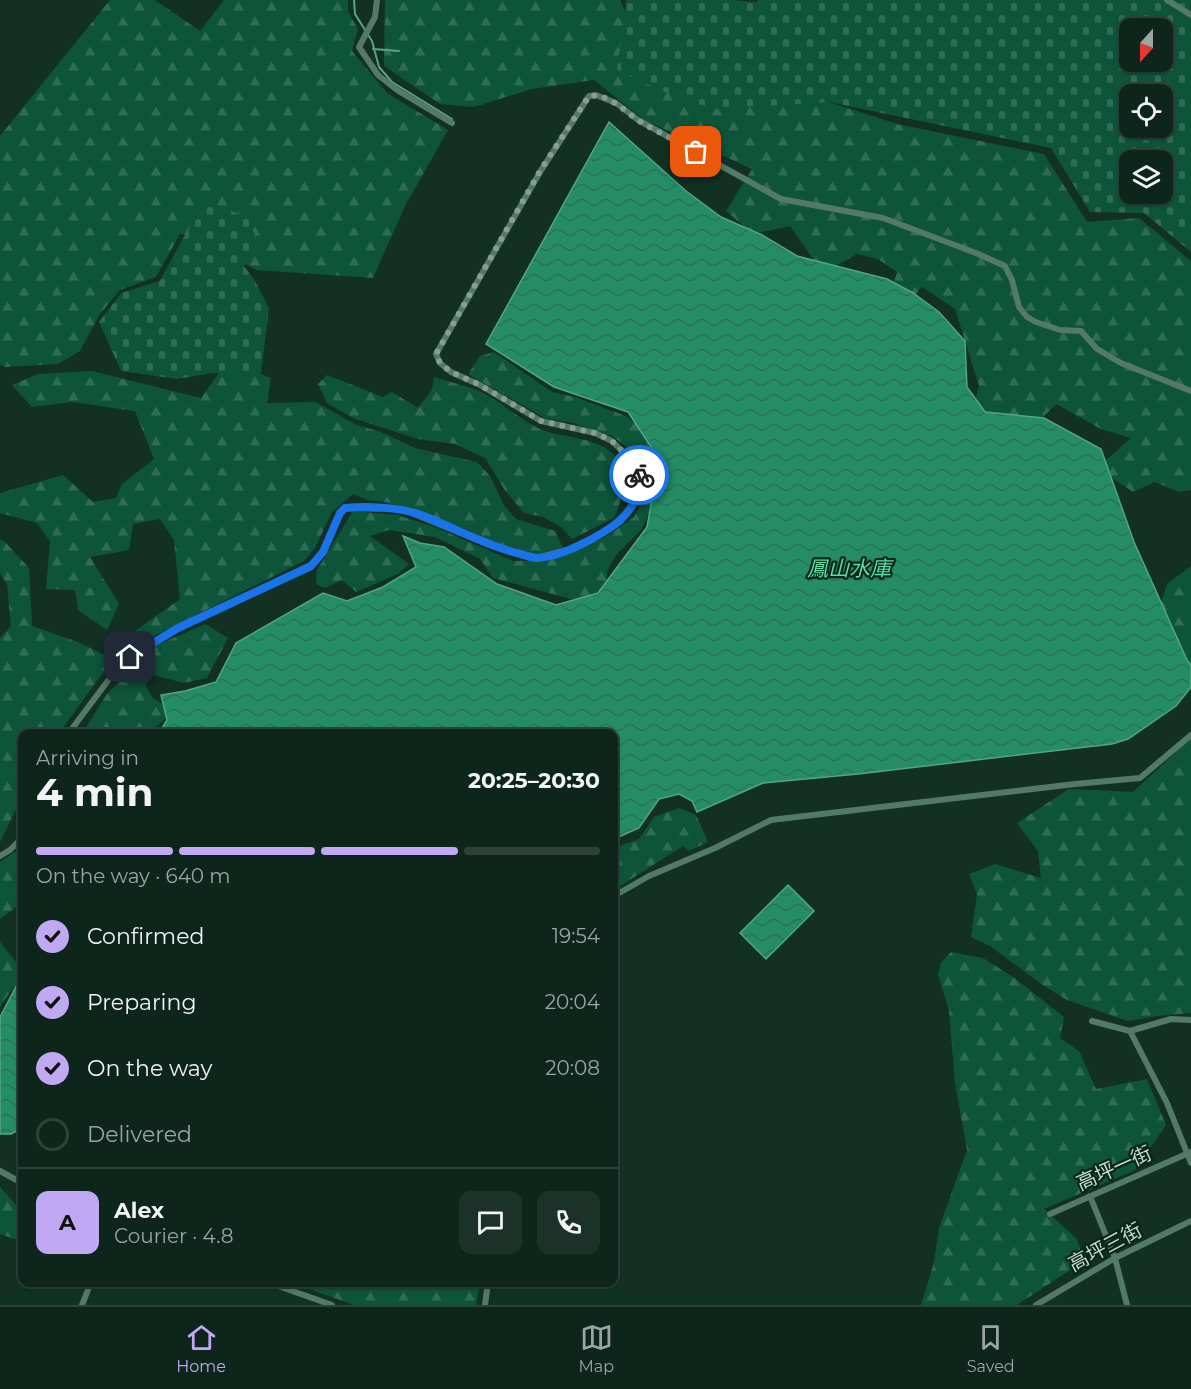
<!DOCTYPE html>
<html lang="en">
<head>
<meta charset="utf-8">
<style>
  body { margin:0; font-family:Montserrat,"Noto Sans TC",sans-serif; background:#1c3128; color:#f1f3f6; height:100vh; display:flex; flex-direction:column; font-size:22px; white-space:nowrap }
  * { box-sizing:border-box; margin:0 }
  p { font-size:20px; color:#9ba5a3 }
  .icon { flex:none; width:33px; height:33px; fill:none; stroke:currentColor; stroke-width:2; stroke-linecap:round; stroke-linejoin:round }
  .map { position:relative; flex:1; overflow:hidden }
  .sheet { position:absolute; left:18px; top:729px; width:600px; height:558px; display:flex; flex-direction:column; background:#0e251b; border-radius:12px; box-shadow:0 2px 4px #0004,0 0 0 2px #2e423a }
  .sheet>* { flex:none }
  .needle { width:39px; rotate:201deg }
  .controls { position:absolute; left:1119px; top:18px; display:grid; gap:12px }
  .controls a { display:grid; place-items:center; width:54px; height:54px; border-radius:12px; background:#0e251b; box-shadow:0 2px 4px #0004,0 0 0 2px #2e423a; font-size:30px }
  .pin { position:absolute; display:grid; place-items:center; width:51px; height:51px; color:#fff; margin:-26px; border-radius:12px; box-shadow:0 3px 9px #0006 }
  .courier { position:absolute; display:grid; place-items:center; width:60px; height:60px; margin:-30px; border:4px solid #1a73e8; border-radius:50%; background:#fff; color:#222; box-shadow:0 2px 8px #0007 }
  .head em { font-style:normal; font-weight:700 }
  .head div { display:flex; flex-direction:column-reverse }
  .head { display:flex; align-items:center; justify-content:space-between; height:102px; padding:0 18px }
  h1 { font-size:39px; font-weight:700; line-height:45px }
  .bar { display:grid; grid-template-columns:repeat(4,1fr); gap:9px 6px; align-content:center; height:72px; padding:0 18px }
  .bar i { height:8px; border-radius:4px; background:#2e423a }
  .bar .active { background:#c0a8f3 }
  .bar p { grid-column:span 4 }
  .line { display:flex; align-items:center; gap:15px; padding:0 18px; border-top:2px solid #2e423a }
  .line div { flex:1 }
  .round { display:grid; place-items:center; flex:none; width:63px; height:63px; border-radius:12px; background:#1c3128 }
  ol { padding:0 18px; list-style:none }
  li { display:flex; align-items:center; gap:18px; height:66px }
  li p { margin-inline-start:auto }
  li .icon { padding:6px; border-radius:50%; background:#c0a8f3; color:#111; stroke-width:4 }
  li:last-child { color:#9ba5a3 }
  li i { width:33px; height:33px; border:3px solid #2e423a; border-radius:50% }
  .tabs { display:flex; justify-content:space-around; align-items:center; height:84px; border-top:2px solid #2e423a; background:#0e251b; font-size:16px; color:#9ba5a3 }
  .tabs a { display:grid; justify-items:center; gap:3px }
  .tabs .active { color:#c0a8f3 }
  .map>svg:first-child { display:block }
  .forest { fill:url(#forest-firs) }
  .cemetery { fill:url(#cemetery-stones); fill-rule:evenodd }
  .water { fill:url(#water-waves); stroke:#55a486; stroke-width:1.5 }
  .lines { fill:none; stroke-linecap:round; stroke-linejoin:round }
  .stream { stroke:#55a486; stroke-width:2 }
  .street { stroke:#547967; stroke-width:6 }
  .done { stroke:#889e93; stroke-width:6; stroke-dasharray:0 10.8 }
  .route { stroke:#1a73e8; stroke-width:8 }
  .labels { text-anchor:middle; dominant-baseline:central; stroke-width:4.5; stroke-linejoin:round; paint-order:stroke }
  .street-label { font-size:20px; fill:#c7d8cf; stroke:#07271a }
  .water-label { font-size:21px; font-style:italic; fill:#59dea8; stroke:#07271a }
</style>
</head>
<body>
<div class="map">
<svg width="1191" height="1305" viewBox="0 0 1191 1305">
  <defs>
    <pattern id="forest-firs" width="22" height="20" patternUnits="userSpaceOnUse" patternTransform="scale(1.5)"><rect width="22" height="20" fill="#0d543a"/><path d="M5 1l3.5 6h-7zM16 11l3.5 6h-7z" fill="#2f6c55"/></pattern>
    <pattern id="cemetery-stones" width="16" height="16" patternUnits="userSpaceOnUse" patternTransform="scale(1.5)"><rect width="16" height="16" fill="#0d543a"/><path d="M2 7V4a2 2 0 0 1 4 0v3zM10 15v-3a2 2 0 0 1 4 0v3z" fill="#2f6c55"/></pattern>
    <pattern id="water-waves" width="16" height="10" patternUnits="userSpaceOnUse" patternTransform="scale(1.5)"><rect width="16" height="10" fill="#248d66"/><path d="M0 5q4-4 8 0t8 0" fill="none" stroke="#2c7258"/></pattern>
  </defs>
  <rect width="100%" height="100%" fill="#123124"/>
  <!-- forest -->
  <g class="forest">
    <polygon points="110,0 155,0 200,31 224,0 348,0 348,12 358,29 352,51 387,93 448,130 405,206 373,278 256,270 200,237 180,234 156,277 120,290 100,314 80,351 58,364 5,367 0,365 0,136"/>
    <polygon points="385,0 620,0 649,65 829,102 897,124 1044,154 1087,222 1139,218 1191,261 1191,490 1179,492 1155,482 1133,492 1097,468 1131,438 1101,429 1056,404 1041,419 990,416 973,407 979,386 955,309 922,287 912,298 887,303 897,272 878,259 857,254 823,273 790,226 753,234 726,211 752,169 644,120 594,80 532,89 474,107 440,104 384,66"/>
    <polygon points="494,352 552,392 575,397 626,416 659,445 662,485 641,530 616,555 607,571 607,595 586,603 493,578 480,559 435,537 389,530 370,536 409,564 398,574 356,592 342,580 325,588 316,584 317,570 353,511 397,515 435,527 513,561 548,560 604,538 634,517 646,494 645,460 612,436 573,423 545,418 468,374 480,356"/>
    <polygon points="227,362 271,378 267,403 315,402 357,425 381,432 415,448 477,462 490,476 505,507 516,519 555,531 563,548 537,554 501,545 463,528 414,510 385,502 368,500 353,494 332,512 315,548 304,561 132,647 135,631 180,599 174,540 160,519 133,524 129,550 90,557 119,604 107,630 78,610 75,590 46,589 50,541 37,523 0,513 0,493 63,475 93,502 116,498 122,484 154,459 135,411 72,402 32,407 12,385 38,374 92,371 201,398"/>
    <path d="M 327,375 L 383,397 L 392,392 L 418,408 L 432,390 L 434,377 C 449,382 465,385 479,391 C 500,400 517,418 538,428 C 555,436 575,436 592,442 C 633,457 628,485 614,518 L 572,539 L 561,527 L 543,517 L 524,513 L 506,492 L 485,458 L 455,444 L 418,439 L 353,418 L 327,403 L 318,384 Z"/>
    <polygon points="0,539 6,543 29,568 32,626 78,642 113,659 59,733 22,734 22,797 0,842 0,638 11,626 7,584 0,573"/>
    <polygon points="1191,566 1191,665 1147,644 1167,584"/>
    <polygon points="205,624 228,638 207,678 184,683 154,675 145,685 153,698 174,711 149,733 82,734 107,694 151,648"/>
    <polygon points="1191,733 1191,1013 1157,1016 1128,1021 1067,1000 1041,984 990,946 971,937 977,894 969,874 995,864 1041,878 1038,851 1017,823 1069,789 1133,792 1175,753"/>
    <polygon points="679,808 696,815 708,842 689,851 683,846 614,890 614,848 639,839 654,817"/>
    <polygon points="22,847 22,910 16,907 0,919 0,862"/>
    <path d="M 0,942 C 32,982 25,968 0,1007 Z"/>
    <polygon points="951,952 983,958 1013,977 1064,1017 1060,1038 1079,1051 1096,1089 1147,1079 1166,1125 1135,1170 1044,1209 1077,1239 1084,1261 1017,1305 921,1305 934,1262 939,1228 967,1150 955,1083 949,1010 938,975 941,963"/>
    <polygon points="0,1187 22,1212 20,1241 0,1234"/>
    <polygon points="292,1283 480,1283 476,1305 354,1305"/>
  </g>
  <!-- cemetery -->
  <g class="cemetery">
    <path d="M 626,0 L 731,0 L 756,2 L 759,0 L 1191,0 L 1191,252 L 1144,213 L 1090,212 L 1051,148 L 829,102 L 716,109 L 678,98 L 617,70 ZM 1130,28 L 1162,28 L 1162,62 L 1130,62 ZM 1130,94 L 1162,94 L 1162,128 L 1130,128 ZM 1130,160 L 1162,160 L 1162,194 L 1130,194 Z"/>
    <polygon points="209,202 247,217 261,249 244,266 255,281 269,308 261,374 212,373 177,379 121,371 99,322 121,293 160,281 183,238"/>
  </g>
  <!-- water -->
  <g class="water">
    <polygon points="609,122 686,191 721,217 762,235 797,256 887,279 913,293 939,312 965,341 967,387 985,412 1044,418 1101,449 1134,542 1187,660 1191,665 1191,687 1176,706 1128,739 1112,744 858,774 763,783 697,812 692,801 679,794 659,799 639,828 614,839 614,734 159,733 167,720 161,695 185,691 216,682 236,643 323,593 347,601 383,587 416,567 403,536 420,543 444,547 497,584 556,605 598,593 647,527 659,459 628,412 554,387 486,344"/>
    <polygon points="788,885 814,911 766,959 740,933"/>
    <polygon points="22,975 22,1128 11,1134 0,1134 0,1017"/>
  </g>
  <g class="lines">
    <!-- stream -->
    <g class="stream">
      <polyline points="354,0 355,14 372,41 379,67 392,82 452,119"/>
      <polyline points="373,49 399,51"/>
    </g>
    <!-- street -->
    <g class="street">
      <polyline points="377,0 375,17 359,47 378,75 397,90 452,123"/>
      <polyline points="1167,0 1191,15"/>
      <polyline points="68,734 110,678 130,657 178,628 311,566 323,552 340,513 345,508 402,509 492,546 536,558 567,550 599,535 620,522 637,499 640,484 638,467 612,441 595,433 541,421 480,385 451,372 440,363 436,354 540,172 589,96 596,95 616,103 638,120 781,199 883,218 976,253 1005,266 1012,280 1019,307 1027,317 1036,322 1060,330 1081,331 1097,349 1121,363 1191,391"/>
      <polyline points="0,856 10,850 22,838"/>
      <polyline points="614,896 649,876 715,848 771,820 1075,784 1140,778 1191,735"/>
      <polyline points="1092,1021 1130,1031"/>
      <polyline points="1130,1031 1167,1103 1191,1163"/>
      <polyline points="1130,1031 1171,1019 1191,1020"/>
      <polyline points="0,1171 22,1183"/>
      <polyline points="1090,1196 1115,1258 1127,1305"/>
      <polyline points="1050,1214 1191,1152"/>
      <polyline points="267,1282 332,1305"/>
      <polyline points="82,1305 91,1282"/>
      <polyline points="485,1305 488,1282"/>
      <polyline points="1036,1305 1115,1258 1191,1221"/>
    </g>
  </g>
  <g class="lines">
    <!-- done -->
    <path class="done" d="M 639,475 L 638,467 L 612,441 L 595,433 L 541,421 L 480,385 L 451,372 L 440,363 L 436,354 L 540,171 L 589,96 C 608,93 623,110 638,120 C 656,132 677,140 696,152"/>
    <!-- route -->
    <path class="route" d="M 130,657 L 178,628 L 311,566 L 323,552 L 340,513 L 345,508 C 365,506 399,507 418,514 C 451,526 481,543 516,553 C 523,554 531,558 538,558 C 563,556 590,541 610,528 C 628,516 642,497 639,475"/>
  </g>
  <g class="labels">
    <!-- street labels -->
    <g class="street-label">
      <text transform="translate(1114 1168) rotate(-24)">高坪一街</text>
      <text transform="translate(1105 1247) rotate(-28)">高坪三街</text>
    </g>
    <!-- water labels -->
    <g class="water-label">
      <text x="849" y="568">鳳山水庫</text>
    </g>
  </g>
</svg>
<div class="controls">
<a><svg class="needle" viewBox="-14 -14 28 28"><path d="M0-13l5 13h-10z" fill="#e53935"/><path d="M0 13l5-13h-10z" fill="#9ba5a3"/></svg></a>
<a><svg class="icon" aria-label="locate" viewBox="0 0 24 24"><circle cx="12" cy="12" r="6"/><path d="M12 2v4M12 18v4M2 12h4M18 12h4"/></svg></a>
<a><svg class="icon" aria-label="layers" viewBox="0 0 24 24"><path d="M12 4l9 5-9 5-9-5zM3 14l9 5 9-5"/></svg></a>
</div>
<div class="pin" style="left:696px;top:152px;background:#ea580c"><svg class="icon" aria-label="bag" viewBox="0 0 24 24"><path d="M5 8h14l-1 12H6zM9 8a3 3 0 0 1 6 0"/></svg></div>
<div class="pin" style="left:130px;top:657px;background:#1f2937"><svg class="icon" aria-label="home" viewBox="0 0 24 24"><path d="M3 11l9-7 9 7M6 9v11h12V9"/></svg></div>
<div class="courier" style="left:639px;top:475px"><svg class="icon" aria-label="bike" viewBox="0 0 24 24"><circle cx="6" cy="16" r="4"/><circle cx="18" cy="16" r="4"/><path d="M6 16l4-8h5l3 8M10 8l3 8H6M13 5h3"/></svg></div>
<section class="sheet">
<div class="head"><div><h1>4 min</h1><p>Arriving in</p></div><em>20:25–20:30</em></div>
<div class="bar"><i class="active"></i><i class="active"></i><i class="active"></i><i></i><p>On the way · 640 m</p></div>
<ol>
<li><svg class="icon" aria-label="check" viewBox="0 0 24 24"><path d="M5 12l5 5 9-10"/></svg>Confirmed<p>19:54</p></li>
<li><svg class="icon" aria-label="check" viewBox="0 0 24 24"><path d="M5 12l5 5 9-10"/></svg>Preparing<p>20:04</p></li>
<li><svg class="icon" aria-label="check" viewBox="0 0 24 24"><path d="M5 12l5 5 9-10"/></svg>On the way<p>20:08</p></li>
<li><i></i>Delivered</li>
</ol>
<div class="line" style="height:108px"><b class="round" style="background:#c0a8f3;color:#111">A</b><div><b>Alex</b><p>Courier · 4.8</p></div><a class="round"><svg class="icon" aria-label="chat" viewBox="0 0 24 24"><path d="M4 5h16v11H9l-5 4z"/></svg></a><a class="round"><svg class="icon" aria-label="phone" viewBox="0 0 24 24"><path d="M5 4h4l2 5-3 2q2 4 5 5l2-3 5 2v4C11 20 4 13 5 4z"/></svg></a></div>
</section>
</div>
<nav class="tabs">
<a class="active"><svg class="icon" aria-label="home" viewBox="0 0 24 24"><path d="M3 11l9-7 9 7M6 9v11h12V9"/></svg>Home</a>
<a><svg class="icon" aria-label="map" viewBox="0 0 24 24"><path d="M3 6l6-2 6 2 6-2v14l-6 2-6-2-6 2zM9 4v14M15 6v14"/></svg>Map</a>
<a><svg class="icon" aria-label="saved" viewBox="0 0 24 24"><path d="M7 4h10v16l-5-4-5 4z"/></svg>Saved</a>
</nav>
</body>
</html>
